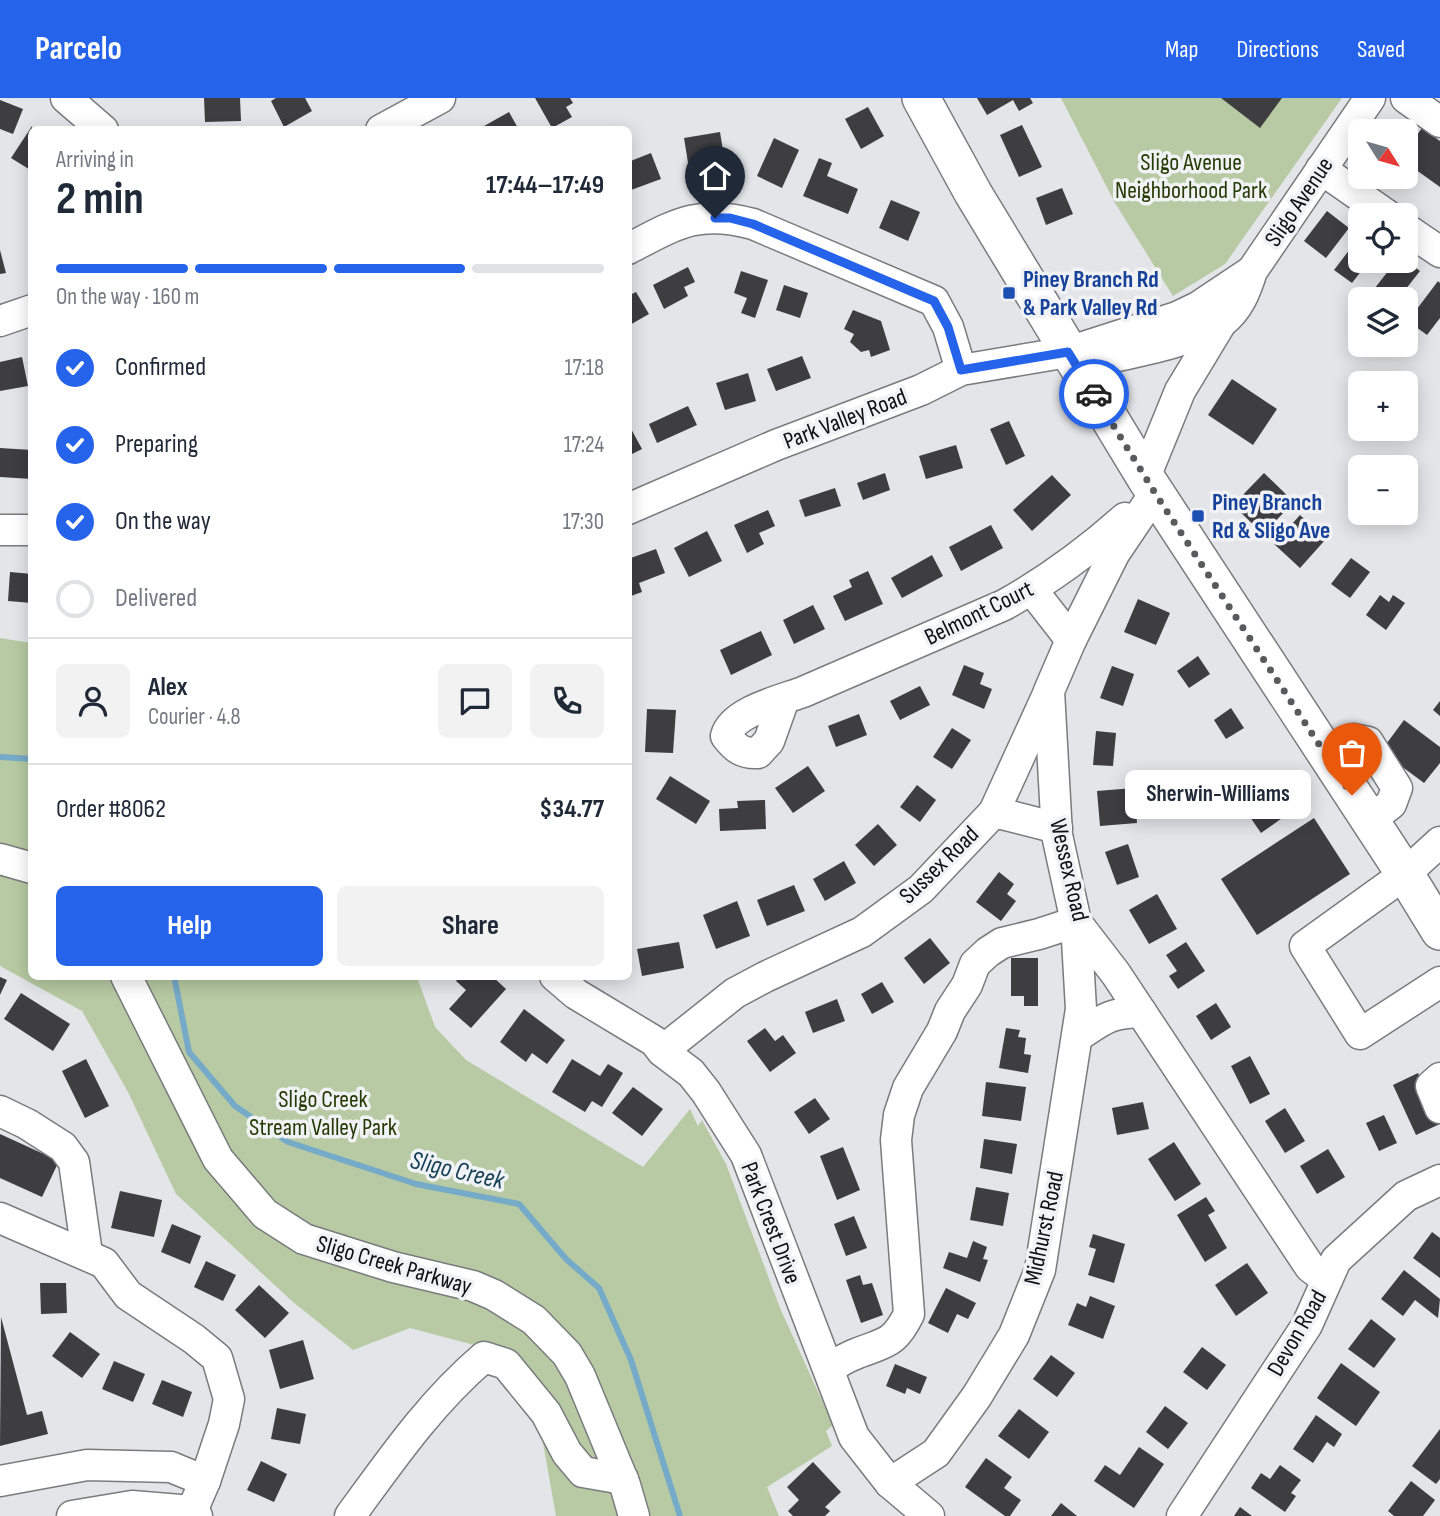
<!DOCTYPE html>
<html lang="en">
<head>
<meta charset="utf-8">
<style>
  body { margin:0; font-family:"Sofia Sans Condensed",sans-serif; background:#f2f2f3; color:#1f2937; height:100vh; display:flex; flex-direction:column; font-size:26px; white-space:nowrap }
  * { box-sizing:border-box; margin:0 }
  p { font-size:23px; color:#747a83 }
  .icon { flex:none; width:38px; height:38px; fill:none; stroke:currentColor; stroke-width:2; stroke-linecap:round; stroke-linejoin:round }
  .map { position:relative; flex:1; overflow:hidden }
  .details { position:absolute; left:28px; top:28px; width:604px; height:854px; display:flex; flex-direction:column; background:#fff; border-radius:10px; box-shadow:0 4px 18px #0003 }
  .details>* { flex:none }
  .needle { width:46px; rotate:127deg }
  .controls { position:absolute; left:1348px; top:21px; display:grid; gap:14px }
  .controls a { display:grid; place-items:center; width:70px; height:70px; border-radius:10px; background:#fff; box-shadow:0 4px 18px #0003; font-size:35px }
  .pin { position:absolute; display:grid; place-items:center; width:60px; height:60px; color:#fff; margin:-72px -30px; border-radius:50% 50% 50% 0; rotate:-45deg; box-shadow:0 0 7px #0007 }
  .pin .icon { rotate:45deg }
  .courier { position:absolute; display:grid; place-items:center; width:70px; height:70px; margin:-35px; border:5px solid #2563eb; border-radius:50%; background:#fff; color:#222; box-shadow:0 2px 9px #0007 }
  .bubble { position:absolute; height:49px; border-radius:10px; background:#fff; box-shadow:0 4px 18px #0003; font-size:23px; font-weight:700; line-height:49px; text-align:center }
  .overview em { font-style:normal; font-weight:700 }
  .overview div { display:flex; flex-direction:column-reverse }
  .overview { display:flex; align-items:center; justify-content:space-between; height:119px; padding:0 28px }
  h1 { font-size:46px; font-weight:700; line-height:52px }
  .bar { display:grid; grid-template-columns:repeat(4,1fr); gap:10px 7px; align-content:center; height:84px; padding:0 28px }
  .bar i { height:9px; border-radius:5px; background:#e0e1e3 }
  .bar .current { background:#2563eb }
  .bar p { grid-column:span 4 }
  .line { display:flex; align-items:center; gap:18px; padding:0 28px; border-top:2px solid #e0e1e3 }
  .line div { flex:1 }
  .round { display:grid; place-items:center; flex:none; width:74px; height:74px; border-radius:10px; background:#f2f2f3 }
  ol { padding:0 28px; list-style:none }
  li { display:flex; align-items:center; gap:21px; height:77px }
  li p { margin-inline-start:auto }
  li .icon { padding:7px; border-radius:50%; background:#2563eb; color:#fff; stroke-width:4 }
  li:last-child { color:#747a83 }
  li i { width:38px; height:38px; border:4px solid #e0e1e3; border-radius:50% }
  .cta { display:flex; gap:14px; margin-top:auto; padding:14px 28px }
  .cta a { flex:1; height:80px; border-radius:10px; background:#2563eb; color:#fff; font-size:28px; font-weight:700; line-height:80px; text-align:center }
  .cta a+a { background:#f2f2f3; color:#1f2937 }
  header { display:flex; align-items:center; gap:42px; box-sizing:border-box; height:98px; padding:0 35px; background:#2563eb; color:#fff }
  header strong { font-size:33px }
  nav { display:flex; gap:38px; margin-inline-start:auto; font-size:24px }
  .map>svg:first-child { display:block }
  .green { fill:#b7caa3 }
  .lines { fill:none; stroke-linecap:round; stroke-linejoin:round }
  .stream { stroke:#76aac9; stroke-width:6 }
  .building { fill:#3e3e41 }
  .minor-casing { stroke:#7a7b7e; stroke-width:33 }
  .major-casing { stroke:#7a7b7e; stroke-width:40 }
  .minor { stroke:#fff; stroke-width:30 }
  .major { stroke:#fff; stroke-width:37 }
  .done { stroke:#595a5c; stroke-width:7; stroke-dasharray:0 12.6 }
  .route { stroke:#2563eb; stroke-width:9 }
  .transit-dot { fill:#1a4fb4; stroke:#f1f2f6; stroke-width:2.5 }
  .labels { text-anchor:middle; dominant-baseline:central; stroke-width:7; stroke-linejoin:round; paint-order:stroke }
  .park-label { font-size:24px; fill:#263a03; stroke:#f1f2f6 }
  .street-label { font-size:24px; fill:#0e0f10; stroke:#f1f2f6 }
  .transit-label { font-size:24px; font-weight:bold; fill:#164399; stroke:#f1f2f6; text-anchor:start }
  .water-label { font-size:26px; font-style:italic; fill:#143f56; stroke:#f1f2f6 }
</style>
</head>
<body>
<header>
<strong>Parcelo</strong>
<nav><a>Map</a><a>Directions</a><a>Saved</a></nav>
</header>
<div class="map">
<svg width="1440" height="1418" viewBox="0 0 1440 1418">
  <rect width="100%" height="100%" fill="#e4e5e9"/>
  <!-- green -->
  <g class="green">
    <polygon points="1061,0 1342,0 1225,166 1173,198 1115,105"/>
    <polygon points="0,540 31,545 32,878 417,879 435,929 466,962 643,1069 690,1011 698,1028 702,1022 726,1066 780,1210 833,1327 826,1333 832,1348 767,1389 779,1418 556,1418 532,1283 474,1247 410,1230 353,1252 293,1204 176,1096 128,994 82,913 0,868"/>
  </g>
  <g class="lines">
    <!-- stream -->
    <g class="stream">
      <polyline points="0,659 32,661"/>
      <polyline points="174,878 189,954 235,1008 288,1044 416,1086 519,1106 566,1161 599,1190 631,1262 680,1418"/>
    </g>
  </g>
  <!-- building -->
  <g class="building">
    <polygon points="204,0 240,0 241,23 205,24"/>
    <polygon points="276,0 305,0 312,13 284,29 271,3"/>
    <polygon points="535,0 570,0 573,5 566,9 572,19 552,30"/>
    <polygon points="977,0 1030,0 1033,5 1019,13 1013,2 987,17"/>
    <polygon points="1221,0 1282,0 1260,30"/>
    <polygon points="0,2 23,11 13,36 0,31"/>
    <polygon points="868,9 884,38 861,51 845,21"/>
    <polygon points="509,14 519,32 477,32"/>
    <polygon points="1022,27 1042,69 1019,79 1000,37"/>
    <polygon points="32,28 32,73 11,60"/>
    <polygon points="1422,30 1440,43 1440,89 1405,64 1405,53"/>
    <polygon points="720,34 726,71 690,77 684,40"/>
    <polygon points="774,40 799,52 782,90 757,78"/>
    <polygon points="651,55 661,81 631,92 628,84 628,64"/>
    <polygon points="819,60 832,65 827,78 858,91 848,116 803,98"/>
    <polygon points="1062,90 1073,116 1046,127 1036,100"/>
    <polygon points="891,102 920,114 908,143 879,130"/>
    <polygon points="1327,113 1349,130 1326,160 1304,143"/>
    <polygon points="1360,138 1360,163 1369,163 1352,185 1334,172"/>
    <polygon points="0,152 6,175 0,176"/>
    <polygon points="1396,163 1406,163 1420,173 1398,201 1380,201 1371,195"/>
    <polygon points="688,169 695,184 684,189 688,198 664,211 653,187"/>
    <polygon points="741,173 768,182 755,220 741,215 747,200 734,195"/>
    <polygon points="1438,183 1440,185 1440,220 1427,237 1408,223"/>
    <polygon points="784,187 808,195 800,220 776,212"/>
    <polygon points="636,194 649,216 628,228 628,198"/>
    <polygon points="853,212 881,223 890,252 871,259 869,252 861,254 850,244 854,236 844,231"/>
    <polygon points="802,258 811,280 776,293 767,271"/>
    <polygon points="22,259 28,288 0,293 0,264"/>
    <polygon points="748,275 756,303 725,312 716,285"/>
    <polygon points="1232,281 1277,311 1253,347 1208,317"/>
    <polygon points="688,308 697,327 657,345 649,326"/>
    <polygon points="1009,323 1025,358 1006,367 990,331"/>
    <polygon points="630,329 642,351 628,358 628,330"/>
    <polygon points="956,347 963,370 926,381 919,358"/>
    <polygon points="0,350 32,352 32,381 0,379"/>
    <polygon points="885,375 890,392 863,402 857,385"/>
    <polygon points="1264,375 1294,404 1263,436 1233,407"/>
    <polygon points="1052,377 1071,397 1032,433 1013,412"/>
    <polygon points="835,390 841,408 805,419 799,402"/>
    <polygon points="768,412 775,428 759,435 764,446 747,455 734,427"/>
    <polygon points="1300,417 1326,441 1300,470 1274,446"/>
    <polygon points="991,427 1003,450 961,473 949,449"/>
    <polygon points="707,433 722,463 689,479 674,450"/>
    <polygon points="656,451 665,475 639,485 642,494 628,499 628,461"/>
    <polygon points="932,457 943,478 902,500 891,480"/>
    <polygon points="1351,460 1370,474 1350,500 1331,486"/>
    <polygon points="868,473 883,506 845,523 833,498 852,489 849,482"/>
    <polygon points="10,474 32,476 32,505 8,503"/>
    <polygon points="1380,497 1389,504 1393,497 1405,505 1386,532 1366,517"/>
    <polygon points="1138,501 1170,515 1156,547 1124,534"/>
    <polygon points="813,507 825,531 794,546 783,522"/>
    <polygon points="761,533 772,557 731,577 720,552"/>
    <polygon points="1198,558 1210,576 1189,590 1177,573"/>
    <polygon points="964,567 984,575 980,586 992,591 984,611 952,597"/>
    <polygon points="1112,568 1134,576 1123,608 1100,600"/>
    <polygon points="920,588 930,607 900,622 890,603"/>
    <polygon points="1440,603 1440,618 1433,612"/>
    <polygon points="1231,610 1244,630 1226,641 1214,622"/>
    <polygon points="647,611 676,612 673,655 645,654"/>
    <polygon points="859,616 867,637 836,649 828,628"/>
    <polygon points="1404,622 1440,649 1440,665 1424,685 1381,653"/>
    <polygon points="952,630 971,642 952,671 933,659"/>
    <polygon points="1096,633 1116,635 1113,668 1093,667"/>
    <polygon points="808,668 825,693 793,715 775,690"/>
    <polygon points="670,678 710,703 696,726 656,701"/>
    <polygon points="1259,680 1285,718 1261,735 1235,697"/>
    <polygon points="917,687 936,702 920,724 900,709"/>
    <polygon points="1134,690 1137,725 1100,728 1097,693"/>
    <polygon points="765,702 766,731 720,733 719,711 738,710 737,703"/>
    <polygon points="1314,720 1350,776 1257,837 1221,781"/>
    <polygon points="878,726 897,747 874,768 855,747"/>
    <polygon points="1128,746 1139,779 1117,787 1105,754"/>
    <polygon points="844,763 856,785 825,803 813,781"/>
    <polygon points="999,774 1014,786 1007,796 1016,803 1001,823 976,804"/>
    <polygon points="794,787 805,813 767,828 757,802"/>
    <polygon points="1157,796 1177,831 1149,846 1129,812"/>
    <polygon points="737,803 750,838 716,851 703,817"/>
    <polygon points="930,840 950,865 924,886 904,860"/>
    <polygon points="679,844 684,870 642,878 637,851"/>
    <polygon points="1186,844 1205,873 1178,891 1169,878 1177,873 1166,857"/>
    <polygon points="1011,860 1038,860 1038,908 1024,908 1024,898 1011,898"/>
    <polygon points="460,878 492,878 506,891 471,930 449,911 466,892 456,883"/>
    <polygon points="0,879 7,882 0,897"/>
    <polygon points="882,884 894,904 872,916 861,896"/>
    <polygon points="21,895 70,926 53,953 4,921"/>
    <polygon points="837,901 845,923 813,935 805,914"/>
    <polygon points="1216,905 1231,929 1211,942 1196,918"/>
    <polygon points="524,911 565,942 547,966 532,955 526,964 500,944"/>
    <polygon points="765,930 775,943 783,937 796,955 770,974 747,943"/>
    <polygon points="1006,930 1020,932 1018,939 1026,940 1024,956 1031,957 1028,975 999,970"/>
    <polygon points="1250,958 1270,996 1250,1006 1231,968"/>
    <polygon points="86,961 109,1008 85,1020 62,973"/>
    <polygon points="572,961 600,978 608,966 623,975 602,1009 592,1003 585,1014 552,994"/>
    <polygon points="1418,975 1440,1026 1416,1037 1393,987"/>
    <polygon points="986,984 1026,989 1021,1023 982,1018"/>
    <polygon points="633,989 663,1011 642,1038 612,1015"/>
    <polygon points="815,1000 830,1021 809,1036 794,1014"/>
    <polygon points="1143,1004 1149,1031 1117,1037 1112,1010"/>
    <polygon points="1285,1010 1305,1043 1285,1055 1265,1023"/>
    <polygon points="1384,1017 1397,1045 1379,1053 1366,1025"/>
    <polygon points="0,1036 59,1063 42,1099 0,1080"/>
    <polygon points="984,1041 1017,1046 1012,1076 980,1070"/>
    <polygon points="1174,1044 1201,1086 1175,1103 1148,1061"/>
    <polygon points="843,1049 860,1092 837,1102 820,1058"/>
    <polygon points="1328,1051 1345,1079 1317,1096 1300,1068"/>
    <polygon points="976,1089 1009,1095 1003,1128 970,1122"/>
    <polygon points="120,1093 162,1102 154,1139 111,1130"/>
    <polygon points="1206,1099 1215,1113 1208,1117 1227,1150 1205,1164 1177,1117"/>
    <polygon points="854,1118 867,1150 846,1158 834,1126"/>
    <polygon points="172,1126 201,1138 190,1166 161,1154"/>
    <polygon points="1432,1134 1440,1140 1440,1180 1413,1160"/>
    <polygon points="1093,1136 1125,1146 1114,1185 1088,1177 1096,1151 1089,1149"/>
    <polygon points="973,1143 987,1149 983,1161 988,1162 980,1184 943,1170 949,1154 967,1160"/>
    <polygon points="206,1163 236,1177 223,1203 194,1189"/>
    <polygon points="1247,1165 1268,1195 1236,1218 1215,1187"/>
    <polygon points="1404,1172 1440,1201 1438,1220 1415,1202 1403,1218 1381,1201"/>
    <polygon points="860,1177 863,1187 872,1185 883,1217 861,1225 846,1182"/>
    <polygon points="40,1185 66,1185 67,1215 41,1216"/>
    <polygon points="259,1187 289,1215 265,1240 235,1212"/>
    <polygon points="946,1190 976,1205 968,1221 957,1216 948,1235 928,1225"/>
    <polygon points="1090,1198 1115,1208 1103,1241 1068,1227 1077,1205 1086,1209"/>
    <polygon points="1,1219 27,1317 42,1313 48,1336 0,1348"/>
    <polygon points="1371,1221 1396,1241 1374,1270 1348,1251"/>
    <polygon points="70,1234 100,1256 82,1280 52,1258"/>
    <polygon points="303,1242 314,1281 280,1291 269,1252"/>
    <polygon points="1202,1249 1226,1267 1207,1292 1183,1274"/>
    <polygon points="1051,1257 1075,1275 1057,1299 1033,1281"/>
    <polygon points="114,1263 145,1276 133,1304 102,1291"/>
    <polygon points="1341,1265 1380,1294 1356,1328 1317,1300"/>
    <polygon points="895,1266 927,1279 920,1296 907,1290 905,1296 886,1288"/>
    <polygon points="162,1282 192,1294 183,1319 152,1306"/>
    <polygon points="1165,1308 1188,1325 1168,1351 1146,1334"/>
    <polygon points="277,1310 306,1316 300,1346 271,1341"/>
    <polygon points="1019,1311 1049,1334 1029,1361 998,1338"/>
    <polygon points="1316,1317 1342,1336 1334,1349 1327,1344 1313,1365 1293,1351"/>
    <polygon points="1440,1331 1440,1381 1436,1386 1412,1368"/>
    <polygon points="1139,1349 1164,1366 1134,1410 1094,1383 1105,1367 1120,1377"/>
    <polygon points="986,1360 1012,1379 1004,1390 1021,1402 1010,1418 1005,1418 965,1389"/>
    <polygon points="261,1363 287,1376 274,1404 247,1392"/>
    <polygon points="813,1364 841,1394 825,1409 830,1413 825,1418 793,1418 788,1413 799,1402 787,1389"/>
    <polygon points="1280,1367 1301,1382 1291,1395 1296,1398 1285,1414 1251,1390 1261,1375 1270,1381"/>
    <polygon points="1411,1383 1435,1402 1423,1418 1394,1418 1388,1413"/>
    <polygon points="1061,1405 1077,1418 1051,1418"/>
    <polygon points="1240,1409 1252,1418 1234,1418"/>
  </g>
  <g class="lines">
    <defs>
      <g id="minor">
        <polyline points="66,0 103,32"/>
        <polyline points="1406,0 1440,24"/>
        <polyline points="381,32 440,0"/>
        <polyline points="1321,71 1387,117"/>
        <polyline points="1405,130 1440,154"/>
        <path d="M 628,151 C 676,126 698,111 753,126 L 934,203 L 948,229 L 961,272"/>
        <polyline points="0,223 32,212"/>
        <path d="M 1106,259 L 1113,259 C 1141,253 1200,241 1222,224 C 1239,211 1246,192 1252,173 L 1370,0"/>
        <polyline points="1145,379 1180,293 1221,225"/>
        <polyline points="1155,395 1114,456 1071,542 1049,593 1057,737 1076,824 1116,876 1310,1169 1327,1182"/>
        <polyline points="628,411 776,347 921,292 961,272 1068,254 1177,219 1198,209 1252,173"/>
        <polyline points="0,432 32,432"/>
        <polyline points="1032,492 1071,542"/>
        <path d="M 784,601 L 769,643 L 758,655 C 743,656 736,651 726,638 C 732,614 781,602 803,594 L 1004,507 C 1047,483 1088,453 1125,420"/>
        <polyline points="1325,656 1353,641 1368,644 1397,690 1391,706 1369,723"/>
        <polyline points="994,714 1057,730"/>
        <polyline points="1440,744 1405,776 1305,848 1360,936 1440,884"/>
        <polyline points="0,761 32,770"/>
        <polyline points="126,878 218,1061 265,1116 304,1141 393,1169 473,1188 494,1197 534,1222 567,1256 580,1278 625,1387 634,1418"/>
        <polyline points="555,878 576,896 654,943 662,953 691,975 706,994 746,1057 854,1339 890,1385 929,1418"/>
        <path d="M 1078,938 C 1104,921 1109,915 1141,914"/>
        <polyline points="662,953 735,895 765,879 862,834 921,791 994,714 1048,596"/>
        <polyline points="1440,980 1431,988 1440,1010"/>
        <polyline points="0,1013 27,1026 63,1049 74,1064 87,1156"/>
        <polyline points="0,1120 104,1165 128,1197 194,1241 217,1260 229,1301 224,1326 205,1383 192,1413"/>
        <path d="M 828,1270 C 838,1265 847,1259 858,1255 C 886,1244 894,1246 909,1216 L 896,1042 L 899,1017 L 908,990 L 942,933 L 950,913 L 967,887 L 975,866 L 988,854 L 1002,845 L 1039,836 L 1076,824 L 1081,911 L 1040,1172 L 1014,1237 L 977,1298 L 936,1355 L 890,1385"/>
        <polyline points="0,1383 87,1367 171,1369 205,1383"/>
        <polyline points="72,1418 132,1408 192,1413 197,1418"/>
        <path d="M 350,1418 C 391,1362 430,1305 484,1259 L 506,1266 L 546,1315 L 567,1355 L 583,1374 L 623,1381"/>
        <polyline points="1182,1418 1307,1227 1336,1162 1406,1098 1440,1082"/>
      </g>
      <polyline id="major" points="921,0 973,95 1145,379 1405,776 1440,833"/>
    </defs>
    <!-- minor casing -->
    <use href="#minor" class="minor-casing"/>
    <!-- major casing -->
    <use href="#major" class="major-casing"/>
    <!-- minor -->
    <use href="#minor" class="minor"/>
    <!-- major -->
    <use href="#major" class="major"/>
  </g>
  <g class="lines">
    <!-- done -->
    <polyline class="done" points="1094,296 1155,395 1352,697"/>
    <!-- route -->
    <polyline class="route" points="715,120 730,120 753,126 934,203 948,229 961,272 1068,254 1094,296"/>
  </g>
  <!-- markers -->
  <g class="transit-dot">
    <rect x="1002" y="188" width="14" height="14" rx="3.5"/>
    <rect x="1191" y="411" width="14" height="14" rx="3.5"/>
  </g>
  <g class="labels">
    <!-- park labels -->
    <g class="park-label">
      <text x="1191" y="64">Sligo Avenue<tspan x="1191" dy="28">Neighborhood Park</tspan></text>
      <text x="323" y="1001">Sligo Creek<tspan x="323" dy="28">Stream Valley Park</tspan></text>
    </g>
    <!-- street labels -->
    <g class="street-label">
      <text transform="translate(1299 104) rotate(-56)">Sligo Avenue</text>
      <text transform="translate(845 321) rotate(-21)">Park Valley Road</text>
      <text transform="translate(979 515) rotate(-26)">Belmont Court</text>
      <text transform="translate(939 767) rotate(-44)">Sussex Road</text>
      <text transform="translate(1069 772) rotate(77)">Wessex Road</text>
      <text transform="translate(771 1125) rotate(69)">Park Crest Drive</text>
      <text transform="translate(1044 1130) rotate(-78)">Midhurst Road</text>
      <text transform="translate(394 1167) rotate(16)">Sligo Creek Parkway</text>
      <text transform="translate(1297 1235) rotate(-60)">Devon Road</text>
    </g>
    <!-- transit labels -->
    <g class="transit-label">
      <text x="1023" y="181">Piney Branch Rd<tspan x="1023" dy="28">&amp; Park Valley Rd</tspan></text>
      <text x="1212" y="404">Piney Branch<tspan x="1212" dy="28">Rd &amp; Sligo Ave</tspan></text>
    </g>
    <!-- water labels -->
    <g class="water-label">
      <text transform="translate(457 1073) rotate(13)">Sligo Creek</text>
    </g>
  </g>
</svg>
<div class="controls">
<a><svg class="needle" viewBox="-14 -14 28 28"><path d="M0-13l5 13h-10z" fill="#e53935"/><path d="M0 13l5-13h-10z" fill="#747a83"/></svg></a>
<a><svg class="icon" aria-label="locate" viewBox="0 0 24 24"><circle cx="12" cy="12" r="6"/><path d="M12 2v4M12 18v4M2 12h4M18 12h4"/></svg></a>
<a><svg class="icon" aria-label="layers" viewBox="0 0 24 24"><path d="M12 4l9 5-9 5-9-5zM3 14l9 5 9-5"/></svg></a>
<a>+</a>
<a>−</a>
</div>
<div class="pin" style="left:1352px;top:697px;background:#ea580c"><svg class="icon" aria-label="bag" viewBox="0 0 24 24"><path d="M5 8h14l-1 12H6zM9 8a3 3 0 0 1 6 0"/></svg></div>
<div class="pin" style="left:715px;top:120px;background:#1f2937"><svg class="icon" aria-label="home" viewBox="0 0 24 24"><path d="M3 11l9-7 9 7M6 9v11h12V9"/></svg></div>
<div class="courier" style="left:1094px;top:296px"><svg class="icon" aria-label="car" viewBox="0 0 24 24"><path d="M5 17H2v-5l4-1 3-4h7l3 4 3 1v5h-3M9 17h6M6 11h13"/><circle cx="7" cy="17" r="2"/><circle cx="17" cy="17" r="2"/></svg></div>
<div class="bubble" style="left:1125px;top:672px;width:186px">Sherwin-Williams</div>
<section class="details">
<div class="overview"><div><h1>2 min</h1><p>Arriving in</p></div><em>17:44–17:49</em></div>
<div class="bar"><i class="current"></i><i class="current"></i><i class="current"></i><i></i><p>On the way · 160 m</p></div>
<ol>
<li><svg class="icon" aria-label="check" viewBox="0 0 24 24"><path d="M5 12l5 5 9-10"/></svg>Confirmed<p>17:18</p></li>
<li><svg class="icon" aria-label="check" viewBox="0 0 24 24"><path d="M5 12l5 5 9-10"/></svg>Preparing<p>17:24</p></li>
<li><svg class="icon" aria-label="check" viewBox="0 0 24 24"><path d="M5 12l5 5 9-10"/></svg>On the way<p>17:30</p></li>
<li><i></i>Delivered</li>
</ol>
<div class="line" style="height:126px"><a class="round"><svg class="icon" aria-label="person" viewBox="0 0 24 24"><circle cx="12" cy="8" r="4"/><path d="M4 21q1-7 8-7t8 7"/></svg></a><div><b>Alex</b><p>Courier · 4.8</p></div><a class="round"><svg class="icon" aria-label="chat" viewBox="0 0 24 24"><path d="M4 5h16v11H9l-5 4z"/></svg></a><a class="round"><svg class="icon" aria-label="phone" viewBox="0 0 24 24"><path d="M5 4h4l2 5-3 2q2 4 5 5l2-3 5 2v4C11 20 4 13 5 4z"/></svg></a></div>
<div class="line" style="height:91px"><div>Order #8062</div><b>$34.77</b></div>
<div class="cta"><a>Help</a><a>Share</a></div>
</section>
</div>
</body>
</html>
